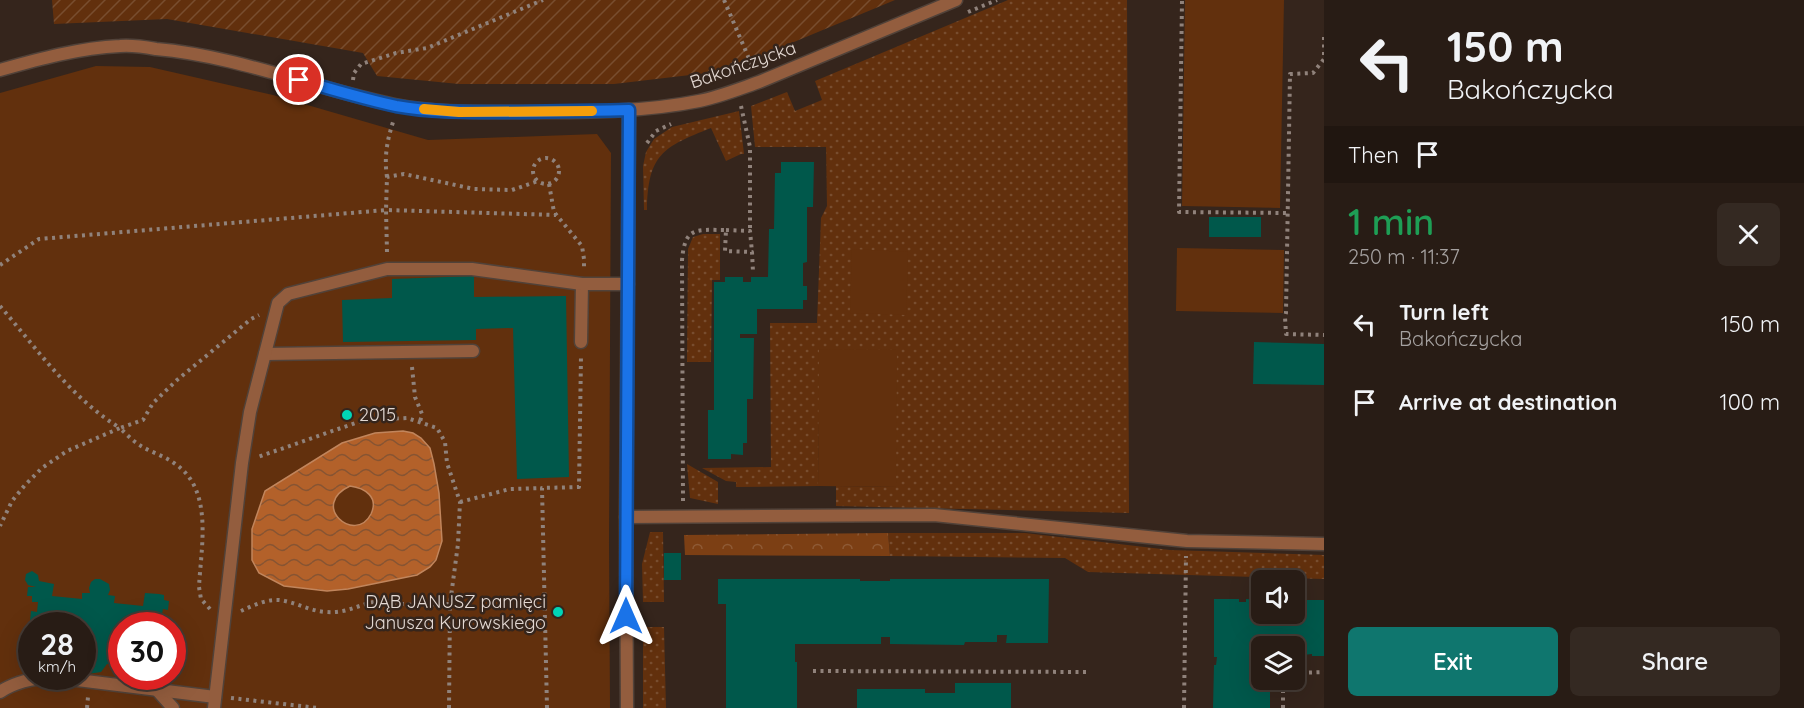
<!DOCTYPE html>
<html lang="en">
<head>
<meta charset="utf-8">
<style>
	body { margin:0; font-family:Quicksand,sans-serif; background:#342922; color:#f1f3f6; height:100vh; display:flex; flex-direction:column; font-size:22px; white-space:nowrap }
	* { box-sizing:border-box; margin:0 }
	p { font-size:20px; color:#a5a1a0 }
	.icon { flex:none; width:33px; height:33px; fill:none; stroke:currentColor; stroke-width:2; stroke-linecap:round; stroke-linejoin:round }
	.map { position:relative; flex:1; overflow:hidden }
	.panel { display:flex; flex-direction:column; background:#281c15; width:480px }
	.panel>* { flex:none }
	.top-card { background:#281c15; color:#f1f3f6; overflow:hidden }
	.fabs { position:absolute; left:1251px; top:570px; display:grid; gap:12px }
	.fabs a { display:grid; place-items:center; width:54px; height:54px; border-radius:9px; background:#281c15; box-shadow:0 6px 24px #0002,0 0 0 2px #443a34; font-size:30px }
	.speed { position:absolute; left:18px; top:612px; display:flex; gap:12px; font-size:30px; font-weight:700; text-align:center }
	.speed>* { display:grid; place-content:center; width:78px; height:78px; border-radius:50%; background:#281c15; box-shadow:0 6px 24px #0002,0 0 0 2px #443a34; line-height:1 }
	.speed small { font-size:15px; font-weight:400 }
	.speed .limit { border:9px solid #d22; background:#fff; color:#111 }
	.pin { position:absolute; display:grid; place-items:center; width:51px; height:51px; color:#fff; margin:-26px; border:3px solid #fff; border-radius:50%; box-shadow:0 2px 6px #0007 }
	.me { position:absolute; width:66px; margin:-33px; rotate:0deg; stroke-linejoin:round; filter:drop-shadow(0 0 4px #0008) }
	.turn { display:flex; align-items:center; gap:21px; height:126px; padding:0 24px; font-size:27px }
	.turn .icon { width:78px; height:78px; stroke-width:2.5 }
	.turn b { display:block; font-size:42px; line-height:51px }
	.then { display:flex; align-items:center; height:57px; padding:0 24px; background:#0003; gap:12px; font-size:22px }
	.round { display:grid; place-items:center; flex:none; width:63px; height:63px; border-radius:9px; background:#342922 }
	.overview { display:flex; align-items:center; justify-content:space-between; height:102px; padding:0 24px }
	h1 { font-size:36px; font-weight:600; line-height:45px; color:#1e9e55 }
	.action { display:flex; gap:12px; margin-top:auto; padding:12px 24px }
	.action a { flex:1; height:69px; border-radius:9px; background:#0f766e; color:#fff; font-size:24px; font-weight:600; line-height:69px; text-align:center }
	.action a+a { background:#342922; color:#f1f3f6 }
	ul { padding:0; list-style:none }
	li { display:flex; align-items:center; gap:18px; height:78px; padding:0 24px }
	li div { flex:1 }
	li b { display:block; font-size:22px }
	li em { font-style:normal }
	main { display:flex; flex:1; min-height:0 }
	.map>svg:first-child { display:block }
	.grass { fill:url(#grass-dots) }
	.forest { fill:url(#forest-crowns) }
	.park { fill:#62300d; fill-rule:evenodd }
	.garden { fill:url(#garden-furrows) }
	.water { fill:url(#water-waves); stroke:#c1855c; stroke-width:1.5; fill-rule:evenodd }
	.building { fill:#00584b }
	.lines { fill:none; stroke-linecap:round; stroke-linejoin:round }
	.pedestrian-casing { stroke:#514239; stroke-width:15 }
	.minor-casing { stroke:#514239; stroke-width:15 }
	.tertiary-casing { stroke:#514239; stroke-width:15 }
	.path { stroke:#90827b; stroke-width:4; stroke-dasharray:3 4.5; stroke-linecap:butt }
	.pedestrian { stroke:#935d3e; stroke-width:12 }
	.minor { stroke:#935d3e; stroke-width:12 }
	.tertiary { stroke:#935d3e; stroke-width:12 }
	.route-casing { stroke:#114b97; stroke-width:15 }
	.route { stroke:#1a73e8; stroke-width:10 }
	.slow { stroke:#f59e0b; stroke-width:10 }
	.poi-dot { fill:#00d5b7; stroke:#35251c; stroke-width:2 }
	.labels { text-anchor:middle; stroke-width:5; stroke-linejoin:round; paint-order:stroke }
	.street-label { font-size:18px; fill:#e3d8d2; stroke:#35251c }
	.poi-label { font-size:18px; fill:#e3d8d2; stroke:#35251c; text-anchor:start }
</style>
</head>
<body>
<main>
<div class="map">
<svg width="1324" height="708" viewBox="0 0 1324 708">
	<defs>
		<pattern id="grass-dots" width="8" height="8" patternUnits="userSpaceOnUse" patternTransform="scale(1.5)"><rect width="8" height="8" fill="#62300d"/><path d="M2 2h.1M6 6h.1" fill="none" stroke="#784d2f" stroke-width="1.8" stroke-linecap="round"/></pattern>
		<pattern id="forest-crowns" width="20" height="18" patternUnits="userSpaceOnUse" patternTransform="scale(1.5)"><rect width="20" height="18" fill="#7c3f14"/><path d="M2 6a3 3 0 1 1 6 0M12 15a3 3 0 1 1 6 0" fill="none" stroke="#8e5a35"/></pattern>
		<pattern id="garden-furrows" width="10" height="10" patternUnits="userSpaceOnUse" patternTransform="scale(1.5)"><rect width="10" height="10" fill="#62300d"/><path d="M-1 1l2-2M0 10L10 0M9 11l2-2" fill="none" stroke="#784d2f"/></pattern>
		<pattern id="water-waves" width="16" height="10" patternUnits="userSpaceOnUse" patternTransform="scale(1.5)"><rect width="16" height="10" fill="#b3612a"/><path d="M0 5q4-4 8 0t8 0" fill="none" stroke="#875432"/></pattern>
	</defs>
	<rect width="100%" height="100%" fill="#35251c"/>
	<g class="grass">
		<polygon points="1008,0 1127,0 1129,513 836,506 836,486 896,487 820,349 818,486 736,487 736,482 726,481 702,468 771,467 770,323 817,323 821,218 827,206 826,147 755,147 751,106 787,92 795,111 822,100 815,81"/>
		<path d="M 739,111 L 744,154 L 741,154 L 726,161 L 711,128 C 663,147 648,154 647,210 L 644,210 L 643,166 L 646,152 L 654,139 L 672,127 Z"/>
		<polygon points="703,234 720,234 720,280 712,280 711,362 687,362 688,249 693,237"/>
		<polygon points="687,464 718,482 718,504 690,498"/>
		<polygon points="650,532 663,532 664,602 643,602 642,564"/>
		<polygon points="888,533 1025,533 1170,550 1324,555 1324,579 1088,572 1065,558 890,556"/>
		<polygon points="643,627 664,627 666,708 643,708"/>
	</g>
	<polygon class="forest" points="888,533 890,556 685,555 684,535"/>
	<g class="park">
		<polygon points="1185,0 1284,0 1280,208 1182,206"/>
		<path d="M 96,66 L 150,67 L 273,95 L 428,140 L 597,134 L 611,153 L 609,543 L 610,708 L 0,708 L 0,93 ZM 32,626 L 82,626 L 82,676 L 32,676 ZM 122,626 L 172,626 L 172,676 L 122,676 Z"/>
		<polygon points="1177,248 1284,250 1283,313 1176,311"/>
		<polygon points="852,249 908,252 906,315 850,313"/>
		<polygon points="819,349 897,350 896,487 818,486"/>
	</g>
	<polygon class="garden" points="52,0 895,0 724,71 614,84 459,84 377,76 363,53 167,19 54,24"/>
	<path class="water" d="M 403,431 L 413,433 L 421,438 L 430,448 L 434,464 L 439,493 L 442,541 L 436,560 L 430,567 L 417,575 L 348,589 L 327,591 L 284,586 L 259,573 L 252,560 L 252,529 L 265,491 L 342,443 L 375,433 ZM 350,486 C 365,488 379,497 371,514 C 355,545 309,505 350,486 Z"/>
	<g class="building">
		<polygon points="781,162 814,162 813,207 807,207 807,262 803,263 803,286 807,286 807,300 803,300 803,309 757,309 757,334 740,334 740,338 754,338 753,399 747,399 747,443 743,443 743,455 731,454 731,459 708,459 708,410 714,410 714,282 725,282 725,277 743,277 743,282 751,282 751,277 768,277 769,229 774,229 775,173 781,173"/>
		<rect x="1209" y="217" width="52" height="20"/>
		<polygon points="474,276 474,297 566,296 569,477 517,479 513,328 476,329 476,340 343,342 342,300 392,298 392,279"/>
		<polygon points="1254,342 1324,344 1324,385 1253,384"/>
		<rect x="664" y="553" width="17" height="27"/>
		<polygon points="32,571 38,575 39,581 54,584 52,596 82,599 82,593 90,593 89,588 91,582 95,579 100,579 109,584 110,590 108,595 115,596 114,603 143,606 145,593 159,594 164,595 164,600 169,601 168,610 163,609 162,614 156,614 155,626 122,626 122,665 107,664 101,672 88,674 82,671 82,626 32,626 32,631 29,631 31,611 37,612 38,602 32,602 32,596 27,596 28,587 36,587 28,585 25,580 26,574"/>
		<polygon points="718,579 860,579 860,581 890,581 890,579 1049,579 1048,643 1006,643 1007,635 997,635 997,642 965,642 964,645 890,644 890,637 881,637 881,644 795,644 795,662 797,662 797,708 726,708 726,604 718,604"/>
		<polygon points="1214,599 1239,599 1239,602 1246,602 1246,599 1262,600 1262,614 1294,614 1294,600 1324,600 1324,656 1312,656 1312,654 1294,656 1294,646 1262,646 1262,680 1270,680 1270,708 1213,708 1214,665 1216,665 1217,657 1214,657"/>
		<polygon points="32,643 32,661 27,655 22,655 23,646 27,646"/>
		<polygon points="955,683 1011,683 1011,708 857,708 857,689 925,689 925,693 955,693"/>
	</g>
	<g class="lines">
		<g class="pedestrian-casing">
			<g id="pedestrian">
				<polyline points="581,342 582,284"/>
				<polyline points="265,354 473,351"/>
				<polyline points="157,690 173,708"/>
				<path d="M 0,692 C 16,681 34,678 53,677 L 215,697"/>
				<polyline points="214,708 242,463 250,412 278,303 288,294 387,269 472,269 582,284 628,284"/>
			</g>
		</g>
		<g class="minor-casing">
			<g id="minor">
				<polyline points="626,517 934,515 1187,541 1324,544"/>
				<polyline points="627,708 626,517 629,110"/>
			</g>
		</g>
		<g class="tertiary-casing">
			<path id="tertiary" d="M 0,70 C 39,59 79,48 120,46 C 132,45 145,47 156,49 C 238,56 315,89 395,105 C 435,113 476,112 517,112 C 577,112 639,113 699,101 C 719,97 739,89 759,82 L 956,0"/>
		</g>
		<g class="path">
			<polyline points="724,0 753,68"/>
			<polyline points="1182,1 1179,212 1288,213"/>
			<polyline points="968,12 997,0"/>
			<polyline points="1324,37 1324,59 1313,73 1290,74 1286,313 1285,317 1286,334 1324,335"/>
			<polyline points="353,80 354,73 361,64 396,53 427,48 543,0"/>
			<polyline points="741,106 750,147 750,231"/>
			<polyline points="647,143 656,131 671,124"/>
			<circle cx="546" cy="171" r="13"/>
			<path d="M 387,177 C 384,157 387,141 393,122"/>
			<polyline points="549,184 554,212 582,246 584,259 584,268"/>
			<polyline points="726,230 750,231 752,252"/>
			<polyline points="387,252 386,210 556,215"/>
			<polyline points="0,265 39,239 386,210 387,177 404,174 474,189 512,190 538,181"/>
			<path d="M 0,306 C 37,349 71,398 120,428 L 67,451 L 42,468 L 25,485 L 12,501 L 0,526"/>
			<polyline points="412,367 415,397 422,414 420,422"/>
			<path d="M 683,501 L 682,260 C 685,226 696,230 726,230 L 725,251 L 752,252 L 753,272"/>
			<polyline points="460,502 510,489 541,488"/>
			<path d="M 210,609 L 201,599 L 199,587 C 201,546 214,489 174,463 C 164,456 151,452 141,446 C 133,441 126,434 120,428 L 143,420 L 153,403 L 177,380 L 251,319 L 259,315"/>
			<path d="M 241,611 C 254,605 270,597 285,601 C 299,604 311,611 326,612 C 348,614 360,603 380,601 C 388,600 396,603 403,604 C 418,606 435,604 450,604 L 458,544 L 460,502 L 447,463 L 445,442 L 437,428 L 407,418 L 364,420 L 258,457"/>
			<polyline points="813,671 1088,672"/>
			<polyline points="1294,673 1324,672"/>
			<polyline points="231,698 318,708"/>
			<polyline points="87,708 88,697"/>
			<polyline points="449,708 450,604"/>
			<polyline points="547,708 542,488 579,487 581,356"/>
			<polyline points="1184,708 1186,556"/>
			<polyline points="1283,708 1283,680"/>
		</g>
		<use href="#pedestrian" class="pedestrian"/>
		<use href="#minor" class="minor"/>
		<use href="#tertiary" class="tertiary"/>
	</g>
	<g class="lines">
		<g class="route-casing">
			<path id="route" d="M 299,80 C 331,89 363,99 396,106 C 429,112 463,112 496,112 C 541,112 585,111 629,110 L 626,616"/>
		</g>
		<use href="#route" class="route"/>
		<polyline class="slow" points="424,109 459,112 592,111"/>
	</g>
	<g class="poi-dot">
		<circle cx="347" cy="415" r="6"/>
		<circle cx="558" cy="612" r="6"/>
	</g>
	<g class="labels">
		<g class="street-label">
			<text transform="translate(743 65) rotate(-19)" y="6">Bakończycka</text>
		</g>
		<g class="poi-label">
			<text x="359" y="421">2015</text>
			<text x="546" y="608" text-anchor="end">DĄB JANUSZ pamięci<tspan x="546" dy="21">Janusza Kurowskiego</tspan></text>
		</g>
	</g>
</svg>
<div class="fabs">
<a><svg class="icon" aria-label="sound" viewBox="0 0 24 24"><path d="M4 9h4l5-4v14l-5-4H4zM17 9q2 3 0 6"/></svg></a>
<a><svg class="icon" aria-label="layers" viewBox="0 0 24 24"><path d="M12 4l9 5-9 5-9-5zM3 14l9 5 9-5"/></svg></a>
</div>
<div class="speed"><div>28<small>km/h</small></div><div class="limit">30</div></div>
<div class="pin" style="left:299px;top:80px;background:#d93025"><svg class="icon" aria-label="arrive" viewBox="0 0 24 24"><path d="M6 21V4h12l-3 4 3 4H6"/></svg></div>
<svg class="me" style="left:626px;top:616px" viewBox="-20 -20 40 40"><path d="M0-17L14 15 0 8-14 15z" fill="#1a73e8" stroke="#fff" stroke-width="4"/></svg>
</div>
<section class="panel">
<div class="top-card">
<div class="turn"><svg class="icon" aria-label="left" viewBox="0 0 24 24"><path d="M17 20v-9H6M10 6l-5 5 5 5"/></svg><div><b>150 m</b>Bakończycka</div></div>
<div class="then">Then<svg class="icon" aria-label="arrive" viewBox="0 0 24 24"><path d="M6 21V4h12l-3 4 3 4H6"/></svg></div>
</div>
<div class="overview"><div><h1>1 min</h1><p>250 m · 11:37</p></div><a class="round"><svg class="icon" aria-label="close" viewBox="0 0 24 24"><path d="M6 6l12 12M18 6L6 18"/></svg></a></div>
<ul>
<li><svg class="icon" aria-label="left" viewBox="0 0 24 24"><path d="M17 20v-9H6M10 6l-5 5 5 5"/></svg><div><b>Turn left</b><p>Bakończycka</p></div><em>150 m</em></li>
<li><svg class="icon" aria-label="arrive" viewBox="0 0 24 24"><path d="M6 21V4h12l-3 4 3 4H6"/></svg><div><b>Arrive at destination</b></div><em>100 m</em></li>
</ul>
<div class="action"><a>Exit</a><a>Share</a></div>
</section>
</main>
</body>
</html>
